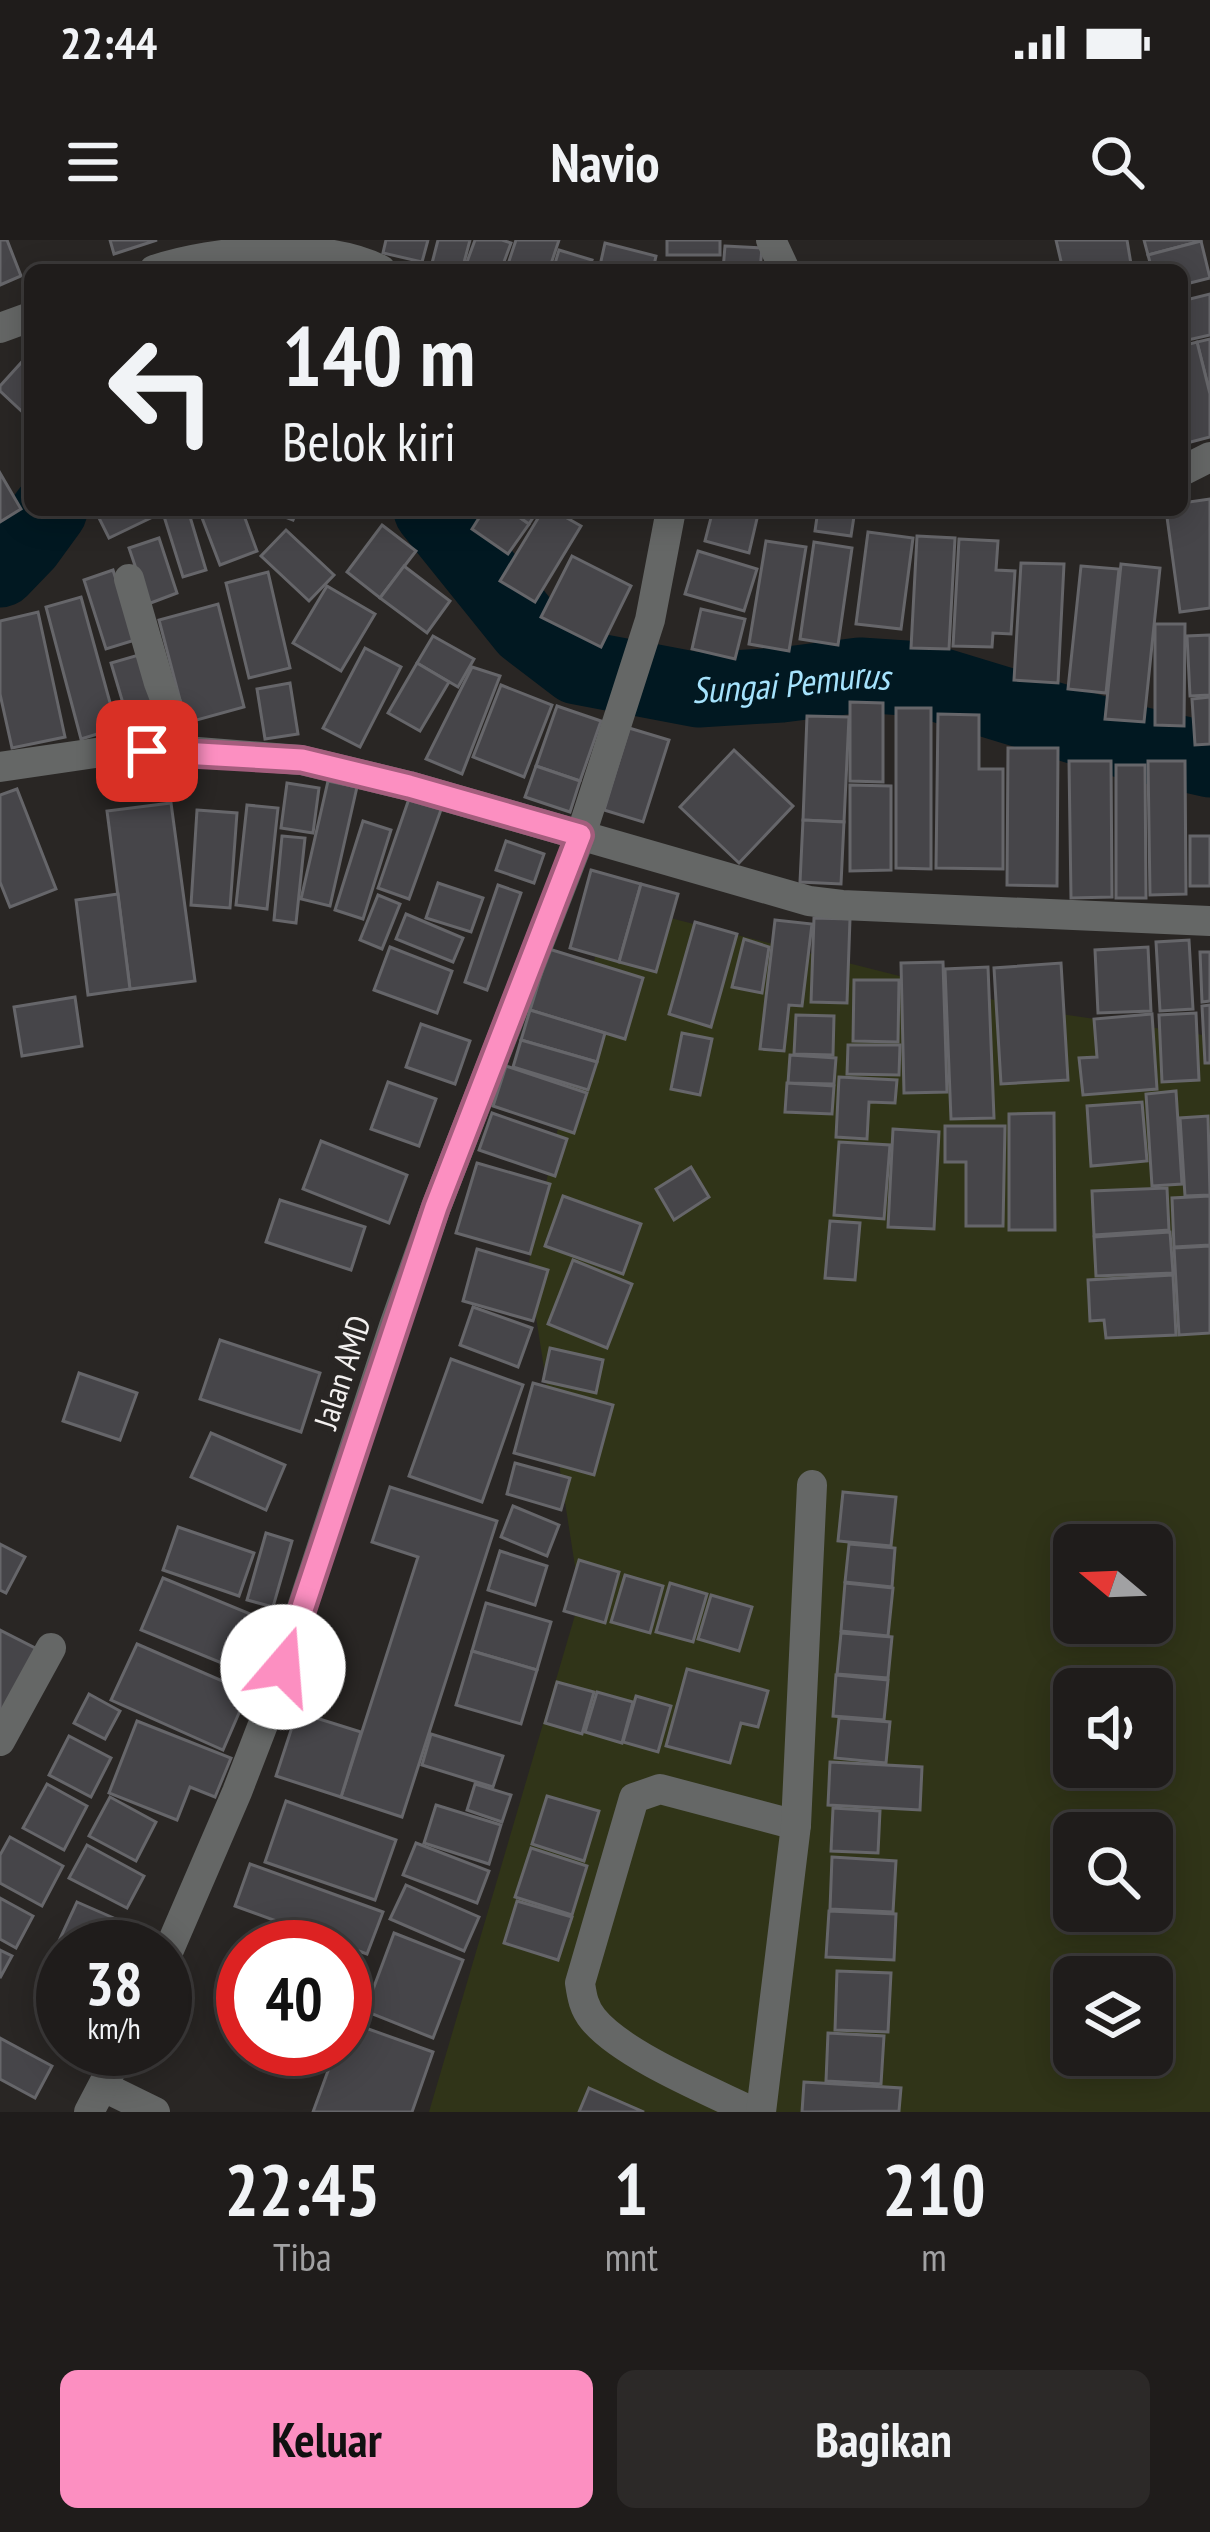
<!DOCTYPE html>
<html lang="id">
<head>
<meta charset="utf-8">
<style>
	body { margin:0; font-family:"PT Sans Narrow",sans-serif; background:#2c2928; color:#f1f3f6; height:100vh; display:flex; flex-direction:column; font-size:45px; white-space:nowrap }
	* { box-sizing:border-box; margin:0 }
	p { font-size:39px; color:#a1a1a3 }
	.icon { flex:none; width:66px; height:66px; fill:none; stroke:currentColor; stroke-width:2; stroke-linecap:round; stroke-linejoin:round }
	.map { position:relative; height:1872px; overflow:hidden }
	.panel { display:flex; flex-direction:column; background:#1f1c1b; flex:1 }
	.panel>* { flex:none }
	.banner { position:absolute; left:24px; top:24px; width:1164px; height:252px; border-radius:18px; box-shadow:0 6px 30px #0003,0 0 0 3px #3c3a3a; background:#1f1c1b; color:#f1f3f6; overflow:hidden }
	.needle { width:78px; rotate:289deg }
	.controls { position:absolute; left:1053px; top:1284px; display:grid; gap:24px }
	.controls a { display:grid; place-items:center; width:120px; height:120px; border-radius:18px; background:#1f1c1b; box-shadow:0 6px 30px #0003,0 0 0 3px #3c3a3a; font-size:60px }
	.speed { position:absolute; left:36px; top:1680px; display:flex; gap:24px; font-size:60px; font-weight:700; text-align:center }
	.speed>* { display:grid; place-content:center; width:156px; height:156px; border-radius:50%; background:#1f1c1b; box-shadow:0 6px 30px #0003,0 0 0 3px #3c3a3a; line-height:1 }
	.speed small { font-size:30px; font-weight:400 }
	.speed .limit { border:18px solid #d22; background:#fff; color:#111 }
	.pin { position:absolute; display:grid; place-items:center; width:102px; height:102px; color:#fff; margin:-51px; border-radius:24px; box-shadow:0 6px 18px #0006 }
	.me { position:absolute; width:132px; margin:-66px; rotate:18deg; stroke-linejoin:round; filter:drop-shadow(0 0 9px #0008) }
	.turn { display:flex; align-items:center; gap:42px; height:252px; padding:0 60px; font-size:54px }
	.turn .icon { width:156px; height:156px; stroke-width:2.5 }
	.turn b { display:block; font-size:84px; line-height:102px }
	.eta { display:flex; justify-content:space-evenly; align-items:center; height:204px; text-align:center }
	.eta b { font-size:72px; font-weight:700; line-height:84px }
	.button { display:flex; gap:24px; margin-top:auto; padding:24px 60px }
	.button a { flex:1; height:138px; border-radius:18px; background:#fc8fc1; color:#111; font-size:48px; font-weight:700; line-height:138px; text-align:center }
	.button a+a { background:#2c2928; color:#f1f3f6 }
	.status { display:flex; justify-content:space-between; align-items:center; height:84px; padding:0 60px; background:#1f1c1b; direction:ltr }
	.status svg { height:33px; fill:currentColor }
	header { display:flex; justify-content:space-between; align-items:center; height:156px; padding:0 60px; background:#1f1c1b; font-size:54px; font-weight:700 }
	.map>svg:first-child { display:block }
	.green { fill:#303418; fill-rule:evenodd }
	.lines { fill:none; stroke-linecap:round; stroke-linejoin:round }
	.river { stroke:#011821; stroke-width:75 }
	.building { fill:#464549; stroke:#66666a; stroke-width:3 }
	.minor { stroke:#656766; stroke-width:30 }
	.tertiary { stroke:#656766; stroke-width:30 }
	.route-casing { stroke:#a45d7d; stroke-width:30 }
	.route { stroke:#fc8fc1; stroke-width:21 }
	.labels { text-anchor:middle; stroke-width:12; stroke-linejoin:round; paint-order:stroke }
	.street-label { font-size:33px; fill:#f3f0ef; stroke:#292624 }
	.water-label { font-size:36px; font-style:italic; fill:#a6e3fd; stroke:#292624 }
</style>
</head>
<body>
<div class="status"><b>22:44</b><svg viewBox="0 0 49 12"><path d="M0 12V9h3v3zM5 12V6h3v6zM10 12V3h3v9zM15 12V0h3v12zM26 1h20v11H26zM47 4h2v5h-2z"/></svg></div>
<header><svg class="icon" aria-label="menu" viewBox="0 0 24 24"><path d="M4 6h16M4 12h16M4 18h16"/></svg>Navio<svg class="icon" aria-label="search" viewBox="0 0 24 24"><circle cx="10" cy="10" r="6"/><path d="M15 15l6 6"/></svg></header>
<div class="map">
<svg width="1210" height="1872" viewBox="0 0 1210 1872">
	<rect width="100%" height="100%" fill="#292624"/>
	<path class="green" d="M 607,662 L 1034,770 L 1210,796 L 1210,1872 L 429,1872 L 580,1358 L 528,1026 ZM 1074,1305 L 1152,1305 L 1152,1383 L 1074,1383 ZM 1074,1449 L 1152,1449 L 1152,1527 L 1074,1527 ZM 1074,1593 L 1152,1593 L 1152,1671 L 1074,1671 ZM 1074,1737 L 1152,1737 L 1152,1815 L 1074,1815 Z"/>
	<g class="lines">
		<g class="river">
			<path id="s1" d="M 431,270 L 526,388 L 577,427 L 698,450 L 781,445 L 860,435 L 920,439 L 1117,499 L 1210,520"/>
			<polyline points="0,330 26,303 50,270"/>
		</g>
	</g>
	<g class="building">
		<polygon points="0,0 7,0 21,36 0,45"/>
		<polygon points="110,0 157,0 114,14"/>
		<polygon points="386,0 428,0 422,22 383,13"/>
		<polygon points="438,0 470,0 462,30 431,27"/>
		<polygon points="475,0 502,0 511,3 501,30 464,30"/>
		<polygon points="516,0 559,0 549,30 506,30"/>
		<rect x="667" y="0" width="53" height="15"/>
		<polygon points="1056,0 1127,0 1132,30 1063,30"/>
		<polygon points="1144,0 1201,0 1201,1 1148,15"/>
		<polygon points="1201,1 1210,38 1182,45 1182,30 1152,30 1148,15"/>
		<polygon points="605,3 656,16 653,30 599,30"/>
		<polygon points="725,6 762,8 760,30 723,30"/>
		<polygon points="559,10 592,20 588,30 553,30"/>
		<polygon points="324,18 325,30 273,30 272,23"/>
		<polygon points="1210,54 1210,95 1188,100 1182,75 1182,61"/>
		<polygon points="1210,99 1210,154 1197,102"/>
		<polygon points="1197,102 1210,154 1210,197 1183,204 1182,106"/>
		<polygon points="30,113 30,179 0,151 0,146"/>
		<polygon points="0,233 21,269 0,282"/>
		<polygon points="1210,259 1210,368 1180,372 1166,270 1182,270 1182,263"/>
		<polygon points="95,270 156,270 159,274 109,298"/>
		<polygon points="162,270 188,270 206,330 183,337"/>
		<polygon points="199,270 242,270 257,311 220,325"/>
		<polygon points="267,270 297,270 293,280"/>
		<polygon points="484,270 509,270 529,284 508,314 472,289"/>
		<polygon points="509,270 538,270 529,284"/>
		<polygon points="543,270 553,270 581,286 535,362 500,341"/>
		<polygon points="713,270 759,270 749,313 705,301"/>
		<polygon points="818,270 855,270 851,296 815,291"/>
		<polygon points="382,285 416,311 380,358 347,332"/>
		<polygon points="286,290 334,335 309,361 261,316"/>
		<polygon points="868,292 913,298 901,389 856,384"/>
		<polygon points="917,296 955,298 949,409 911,408"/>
		<polygon points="159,298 177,353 148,364 129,308"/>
		<polygon points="959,299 998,301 996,330 1015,331 1011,394 993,393 992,407 953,406"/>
		<polygon points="766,301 806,307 789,411 749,404"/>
		<polygon points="814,302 852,308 838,405 800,399"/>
		<polygon points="698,311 757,329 744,371 685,354"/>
		<polygon points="572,316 631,346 601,407 541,377"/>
		<polygon points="1021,323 1064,324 1058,443 1014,440"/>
		<polygon points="1121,324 1160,328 1144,482 1105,479"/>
		<polygon points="404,326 450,361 427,393 380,358"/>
		<polygon points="1081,326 1119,329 1106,453 1068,449"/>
		<polygon points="113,330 135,400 106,409 84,340"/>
		<polygon points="268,332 290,428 249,438 226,343"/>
		<polygon points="327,346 375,374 341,431 293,403"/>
		<polygon points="81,357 117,488 81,499 46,367"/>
		<polygon points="218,364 244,467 186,483 159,380"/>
		<polygon points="701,369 745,379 735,419 692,409"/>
		<polygon points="38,372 65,497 12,508 0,454 0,381"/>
		<polygon points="1155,384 1185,384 1184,486 1155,485"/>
		<polygon points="1210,395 1210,455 1190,456 1187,396"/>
		<polygon points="433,396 474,419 458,447 417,423"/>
		<polygon points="365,408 401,427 360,507 323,488"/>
		<polygon points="142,414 158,470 128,480 111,423"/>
		<polygon points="417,423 449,442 420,491 388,473"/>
		<polygon points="472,427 500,436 462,534 426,519"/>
		<polygon points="290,443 298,494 265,499 257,449"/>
		<polygon points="501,445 552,465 524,537 473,517"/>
		<polygon points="1210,457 1210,504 1195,505 1192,459"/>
		<polygon points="850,462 883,463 883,542 850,541"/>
		<polygon points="557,466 601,481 580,541 536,526"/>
		<polygon points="896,468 931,468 931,629 896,628"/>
		<polygon points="938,474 979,475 979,529 1003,529 1003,629 936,628"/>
		<polygon points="807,476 849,477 844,582 803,580"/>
		<polygon points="629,488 669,500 643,582 604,570"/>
		<polygon points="1008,508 1058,508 1057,646 1007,645"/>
		<polygon points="734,510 793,566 739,623 680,567"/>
		<polygon points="1069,521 1111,521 1112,657 1071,658"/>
		<polygon points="1148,521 1185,521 1186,654 1150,655"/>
		<polygon points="1116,525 1145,525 1146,658 1116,658"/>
		<polygon points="536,526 580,541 570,572 525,557"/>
		<polygon points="328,541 357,547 330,666 301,659"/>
		<polygon points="287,543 319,548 313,593 281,588"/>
		<polygon points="850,545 891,546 891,630 850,631"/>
		<polygon points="17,549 56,649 10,667 0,642 0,555"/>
		<polygon points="410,556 442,567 409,659 378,648"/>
		<polygon points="171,563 195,741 130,749 107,571"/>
		<polygon points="247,565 278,568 267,669 236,665"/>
		<polygon points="197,570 237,573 230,668 191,665"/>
		<polygon points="803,580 844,582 841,644 800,642"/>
		<polygon points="363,581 391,590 363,679 335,670"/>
		<polygon points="282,596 305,598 296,683 274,680"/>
		<rect x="1190" y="596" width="20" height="50"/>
		<polygon points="506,601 544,614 534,643 496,630"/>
		<polygon points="591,630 641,644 619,722 570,708"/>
		<polygon points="438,643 483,658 471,692 426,678"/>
		<polygon points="641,644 678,654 656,732 619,722"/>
		<polygon points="498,645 521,653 487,750 465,742"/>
		<polygon points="118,654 130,749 88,755 76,660"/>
		<polygon points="378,655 400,664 382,709 360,700"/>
		<polygon points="406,674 463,698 453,722 396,699"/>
		<polygon points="814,678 850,679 847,763 811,762"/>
		<polygon points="775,680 812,684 802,766 789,765 784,811 760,809"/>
		<polygon points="695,682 737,694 711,787 669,774"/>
		<polygon points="744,699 769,707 762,753 732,747"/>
		<polygon points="1189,700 1193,769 1160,771 1156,702"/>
		<polygon points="390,707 452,731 437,773 374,750"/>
		<polygon points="1148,707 1151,771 1098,773 1095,710"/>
		<polygon points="549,709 643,738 625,799 530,770"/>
		<polygon points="1200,712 1210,712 1210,761 1202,762"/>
		<polygon points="943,722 947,852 904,853 901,723"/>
		<polygon points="1061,723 1068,840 1001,844 994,728"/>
		<polygon points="988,727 994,878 951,879 945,729"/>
		<polygon points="854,740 899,740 898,802 853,801"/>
		<polygon points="75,757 82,806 22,816 14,767"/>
		<polygon points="1210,765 1210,823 1205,823 1202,766"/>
		<polygon points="530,770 605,793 597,822 521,800"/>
		<polygon points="1196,773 1199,840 1162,842 1159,775"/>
		<polygon points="1152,774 1157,849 1083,855 1079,818 1097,817 1094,779"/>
		<polygon points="796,775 834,776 833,815 794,814"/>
		<polygon points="421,784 470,801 455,844 406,827"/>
		<polygon points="682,793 712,799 700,855 671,849"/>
		<polygon points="521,800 597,822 588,850 513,827"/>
		<polygon points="848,805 900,805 899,835 847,834"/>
		<polygon points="790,815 836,818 834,844 788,843"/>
		<polygon points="506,826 587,853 574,893 493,866"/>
		<polygon points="839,837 897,840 895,863 869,862 867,899 836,897"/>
		<polygon points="388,842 436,859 419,906 371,889"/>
		<polygon points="787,843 834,846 832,874 785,872"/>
		<polygon points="1176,851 1182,944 1152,946 1146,854"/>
		<polygon points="1142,862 1147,921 1091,926 1087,866"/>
		<polygon points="492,873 567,899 555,936 479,910"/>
		<polygon points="1054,873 1055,990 1009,990 1009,874"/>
		<polygon points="1208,876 1210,955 1185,956 1180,878"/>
		<polygon points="945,886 1005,886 1003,986 966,986 966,922 945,922"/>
		<polygon points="893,889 939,892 934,989 888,987"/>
		<polygon points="321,901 407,935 389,983 303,949"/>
		<polygon points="839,902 890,905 884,979 834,975"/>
		<polygon points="477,923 550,944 530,1014 456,993"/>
		<polygon points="691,927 709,957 674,980 656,949"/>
		<polygon points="1167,948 1169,990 1094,995 1092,951"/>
		<polygon points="563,956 641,984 623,1034 545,1006"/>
		<polygon points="1210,956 1210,1005 1174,1007 1172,958"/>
		<polygon points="280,960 365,987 351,1030 266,1002"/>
		<polygon points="830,981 860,983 855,1040 825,1038"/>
		<polygon points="1170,992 1173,1033 1096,1036 1094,997"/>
		<polygon points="1210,1006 1210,1093 1179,1095 1174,1008"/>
		<polygon points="477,1009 548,1030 533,1081 463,1061"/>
		<polygon points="573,1020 632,1044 607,1108 548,1084"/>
		<polygon points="1173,1035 1176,1095 1106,1098 1104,1080 1090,1081 1088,1040"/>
		<polygon points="473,1067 532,1088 518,1127 460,1105"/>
		<polygon points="220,1100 320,1133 301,1192 200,1159"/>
		<polygon points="550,1108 603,1120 596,1153 543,1141"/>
		<polygon points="451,1119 523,1145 482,1262 409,1236"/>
		<polygon points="79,1133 137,1153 120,1200 63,1181"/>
		<polygon points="533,1143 613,1165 594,1235 514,1213"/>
		<polygon points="211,1193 285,1225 266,1270 191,1237"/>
		<polygon points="515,1223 570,1238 561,1270 507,1254"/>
		<polygon points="390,1247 497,1281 402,1577 341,1557 418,1317 372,1302"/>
		<polygon points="843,1252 896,1257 891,1306 838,1301"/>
		<polygon points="513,1266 559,1285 547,1316 501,1297"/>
		<polygon points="178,1287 254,1313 239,1356 163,1330"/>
		<polygon points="266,1293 292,1301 273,1367 247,1360"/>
		<polygon points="0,1304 25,1317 6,1353 0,1350"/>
		<polygon points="849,1304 895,1308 892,1347 845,1342"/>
		<polygon points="500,1311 547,1326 535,1365 488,1350"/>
		<polygon points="579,1320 619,1332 605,1383 564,1371"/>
		<polygon points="625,1335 663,1346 650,1393 611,1382"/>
		<polygon points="163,1338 272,1383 251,1435 141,1390"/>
		<polygon points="670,1343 707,1354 693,1402 656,1392"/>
		<polygon points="845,1343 893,1348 888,1396 841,1391"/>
		<polygon points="711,1355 752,1367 739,1411 698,1399"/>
		<polygon points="486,1363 551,1382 537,1430 472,1411"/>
		<polygon points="0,1390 39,1410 0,1487"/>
		<polygon points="841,1393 892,1397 888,1438 837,1434"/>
		<polygon points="137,1404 248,1452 223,1510 111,1460"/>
		<polygon points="472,1411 537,1430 521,1484 456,1465"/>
		<polygon points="687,1429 768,1451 758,1487 741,1483 730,1523 666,1506"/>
		<polygon points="836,1435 888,1440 884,1480 833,1476"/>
		<polygon points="557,1442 594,1452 582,1494 545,1483"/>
		<polygon points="597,1452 633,1462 622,1503 585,1492"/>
		<polygon points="89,1454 120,1471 105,1499 74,1483"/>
		<polygon points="636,1456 671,1466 658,1512 623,1502"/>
		<polygon points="297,1472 361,1492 341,1557 276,1536"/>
		<polygon points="839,1478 890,1482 886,1523 835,1518"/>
		<polygon points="137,1481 231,1518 215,1557 190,1547 177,1580 109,1553"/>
		<polygon points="431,1494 503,1516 493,1547 422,1525"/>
		<polygon points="69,1496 111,1518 91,1557 49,1535"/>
		<polygon points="830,1522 922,1527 920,1570 828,1565"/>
		<polygon points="47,1544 87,1566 64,1610 23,1588"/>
		<polygon points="475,1544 511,1555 502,1582 467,1570"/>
		<polygon points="547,1556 599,1571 584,1621 532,1604"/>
		<polygon points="110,1557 156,1582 136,1621 89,1596"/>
		<polygon points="286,1561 396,1600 375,1660 265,1622"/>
		<polygon points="436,1565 501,1585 489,1624 424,1603"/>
		<polygon points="833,1568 880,1571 878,1613 831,1611"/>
		<polygon points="10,1597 63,1626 42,1666 0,1643 0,1615"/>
		<polygon points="416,1603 489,1631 477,1663 403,1635"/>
		<polygon points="87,1605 144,1636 127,1668 69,1638"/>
		<polygon points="531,1608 587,1626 572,1675 515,1657"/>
		<polygon points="832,1617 896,1621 893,1672 830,1669"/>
		<polygon points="250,1624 383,1672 367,1714 235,1666"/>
		<polygon points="406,1645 479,1677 464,1711 390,1679"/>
		<polygon points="0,1658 33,1676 16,1708 0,1699"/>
		<polygon points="517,1661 572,1677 558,1720 504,1703"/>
		<polygon points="77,1662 148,1693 142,1707 63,1707 63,1738 45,1731"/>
		<polygon points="829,1671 896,1674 894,1720 826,1717"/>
		<polygon points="275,1687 327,1707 268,1707"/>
		<polygon points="394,1693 463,1720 433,1798 365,1771"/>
		<polygon points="0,1710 12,1716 0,1738"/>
		<polygon points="837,1731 891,1733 888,1792 835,1790"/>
		<polygon points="346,1781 433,1812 412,1872 313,1872 336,1809 345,1809"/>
		<polygon points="828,1793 884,1796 881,1844 826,1841"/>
		<polygon points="0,1798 52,1826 35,1858 0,1839"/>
		<polygon points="804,1842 901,1848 899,1871 802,1872"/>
		<polygon points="589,1848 644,1872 579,1872"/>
	</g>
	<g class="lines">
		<g class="minor">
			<polyline points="771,0 785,30"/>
			<path d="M 154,30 C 214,10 323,0 381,30"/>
			<polyline points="0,88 30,77"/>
			<polyline points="129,339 159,443 185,511"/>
			<polyline points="0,527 109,511 185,511 301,520 409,546 809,661 842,665 1210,681"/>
			<polyline points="0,1501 51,1408"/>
			<polyline points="104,1847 155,1872"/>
			<path d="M 753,1872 C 710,1851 622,1815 593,1779 C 584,1768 582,1757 580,1743 L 634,1558 L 660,1549 L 796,1585"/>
			<polyline points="761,1872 796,1585 812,1245"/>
		</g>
		<g class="tertiary">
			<polyline points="1182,231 1210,217"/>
			<polyline points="165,1719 237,1552 269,1469 394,1086 436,967 581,595 650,380 671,270"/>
			<polyline points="89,1872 122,1809"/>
		</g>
	</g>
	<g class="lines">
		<g class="route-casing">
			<polyline id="route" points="147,511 302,520 409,546 580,595 436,967 283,1427"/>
		</g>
		<use href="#route" class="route"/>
	</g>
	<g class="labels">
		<g class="street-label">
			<text transform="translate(342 1132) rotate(-72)" y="12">Jalan AMD</text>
		</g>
		<g class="water-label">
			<text dy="13" stroke="none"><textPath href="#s1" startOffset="432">Sungai Pemurus</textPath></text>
		</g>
	</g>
</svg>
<div class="controls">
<a><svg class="needle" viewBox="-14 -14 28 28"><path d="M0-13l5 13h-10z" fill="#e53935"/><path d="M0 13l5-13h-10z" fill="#a1a1a3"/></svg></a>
<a><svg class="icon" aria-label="sound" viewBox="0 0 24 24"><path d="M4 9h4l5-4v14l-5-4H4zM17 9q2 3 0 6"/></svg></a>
<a><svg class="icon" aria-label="search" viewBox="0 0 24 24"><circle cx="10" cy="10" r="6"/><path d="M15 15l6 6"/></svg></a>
<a><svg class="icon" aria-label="layers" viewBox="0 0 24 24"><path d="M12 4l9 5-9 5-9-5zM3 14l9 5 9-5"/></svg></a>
</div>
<div class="speed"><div>38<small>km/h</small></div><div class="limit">40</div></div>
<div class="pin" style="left:147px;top:511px;background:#d93025"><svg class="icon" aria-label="arrive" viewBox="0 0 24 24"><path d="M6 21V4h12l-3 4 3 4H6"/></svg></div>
<svg class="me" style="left:283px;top:1427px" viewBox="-20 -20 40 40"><circle r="19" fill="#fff"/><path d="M0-13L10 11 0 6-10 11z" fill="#fc8fc1"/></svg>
<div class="banner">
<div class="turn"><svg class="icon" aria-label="left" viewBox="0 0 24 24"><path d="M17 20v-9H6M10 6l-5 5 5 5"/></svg><div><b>140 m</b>Belok kiri</div></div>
</div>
</div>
<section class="panel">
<div class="eta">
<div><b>22:45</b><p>Tiba</p></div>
<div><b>1</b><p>mnt</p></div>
<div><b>210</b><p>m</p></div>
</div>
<div class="button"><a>Keluar</a><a>Bagikan</a></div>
</section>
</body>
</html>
